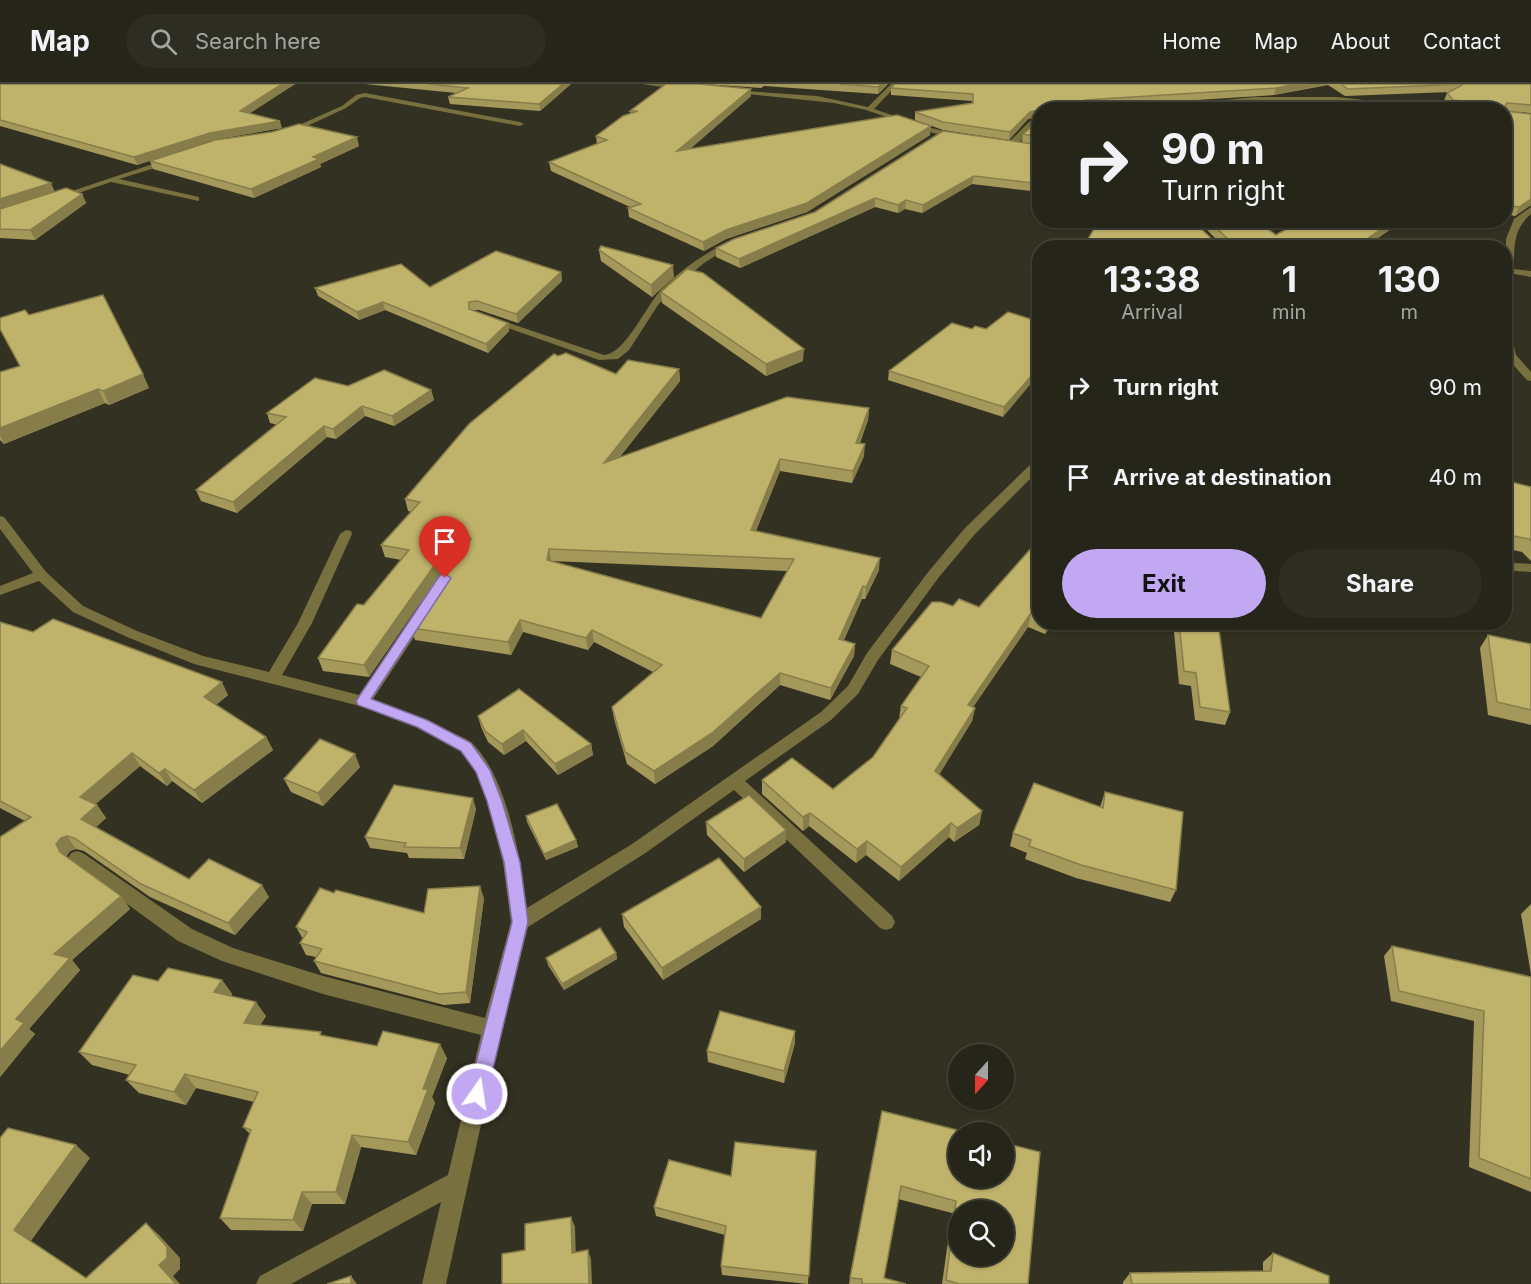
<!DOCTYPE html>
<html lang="en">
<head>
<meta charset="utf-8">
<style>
	body { margin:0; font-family:Inter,sans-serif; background:#2e2d22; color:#f1f3f6; height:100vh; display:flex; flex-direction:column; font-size:22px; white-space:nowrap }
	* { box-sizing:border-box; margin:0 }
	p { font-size:20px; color:#a4a5a2 }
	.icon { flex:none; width:33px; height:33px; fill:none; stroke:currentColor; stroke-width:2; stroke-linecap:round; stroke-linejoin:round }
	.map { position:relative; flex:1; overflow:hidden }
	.side { position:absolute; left:1032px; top:156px; width:480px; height:390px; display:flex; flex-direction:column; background:#262519; border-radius:24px; box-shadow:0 2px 4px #0004,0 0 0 2px #424238 }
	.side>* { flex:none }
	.hud { position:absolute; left:1032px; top:18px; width:480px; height:126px; border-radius:24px; box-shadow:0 2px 4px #0004,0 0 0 2px #424238; background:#262519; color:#f1f3f6; overflow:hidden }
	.needle { width:39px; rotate:201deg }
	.buttons { position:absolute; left:948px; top:960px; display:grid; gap:12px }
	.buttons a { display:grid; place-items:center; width:66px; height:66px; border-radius:50%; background:#262519; box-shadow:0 2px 4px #0004,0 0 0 2px #424238; font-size:30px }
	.pin { position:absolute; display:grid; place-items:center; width:51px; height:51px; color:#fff; margin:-62px -26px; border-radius:50% 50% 50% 0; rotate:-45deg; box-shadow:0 0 6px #0007 }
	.pin .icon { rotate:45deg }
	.me { position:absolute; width:66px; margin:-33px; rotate:13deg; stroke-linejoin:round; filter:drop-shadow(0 0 4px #0008) }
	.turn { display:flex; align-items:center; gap:21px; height:126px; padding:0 30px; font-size:27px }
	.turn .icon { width:78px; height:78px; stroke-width:2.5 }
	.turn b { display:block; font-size:42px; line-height:51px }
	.eta { display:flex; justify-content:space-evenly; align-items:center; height:102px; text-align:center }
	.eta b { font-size:36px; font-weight:700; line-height:42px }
	.cta { display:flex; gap:12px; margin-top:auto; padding:12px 30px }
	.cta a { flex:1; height:69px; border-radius:36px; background:#c2a7f2; color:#111; font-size:24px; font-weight:700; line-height:69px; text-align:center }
	.cta a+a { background:#2e2d22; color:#f1f3f6 }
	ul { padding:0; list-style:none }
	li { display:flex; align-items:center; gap:18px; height:90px; padding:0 30px }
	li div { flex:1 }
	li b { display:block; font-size:22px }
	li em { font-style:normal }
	header { display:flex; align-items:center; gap:36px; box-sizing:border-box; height:84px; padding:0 30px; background:#262519; border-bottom:2px solid #424238 }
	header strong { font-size:28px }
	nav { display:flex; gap:33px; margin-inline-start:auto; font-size:21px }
	.search { width:420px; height:54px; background:#2e2d22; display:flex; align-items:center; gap:15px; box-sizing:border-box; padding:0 21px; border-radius:33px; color:#a4a5a2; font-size:22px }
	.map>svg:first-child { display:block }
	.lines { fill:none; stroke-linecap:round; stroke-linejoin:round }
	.minor { fill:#79703f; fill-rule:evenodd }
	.wall { fill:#a4995b; fill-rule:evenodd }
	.shaded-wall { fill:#867d4a }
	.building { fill:#bfb26a; stroke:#867d4a; stroke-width:1.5; fill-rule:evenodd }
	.route { fill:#c2a7f2; stroke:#7e6d9d; stroke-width:1.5 }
</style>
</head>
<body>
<header>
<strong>Map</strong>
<div class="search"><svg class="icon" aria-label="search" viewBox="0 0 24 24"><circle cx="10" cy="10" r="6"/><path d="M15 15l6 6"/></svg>Search here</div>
<nav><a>Home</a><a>Map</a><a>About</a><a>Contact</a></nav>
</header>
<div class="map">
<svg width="1531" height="1200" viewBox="0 0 1531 1200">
	<rect width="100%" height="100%" fill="#333121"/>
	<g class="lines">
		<g class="minor">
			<polygon points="642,0 664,0 686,4 683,6"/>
			<polygon points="891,0 898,0 874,25 927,43 962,51 962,55 933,49 866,26 834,19 728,8 731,6 817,12 868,23"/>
			<polygon points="365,9 520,38 524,40 520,42 365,13 360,14 346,24 288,51 281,49 342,22 356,11"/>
			<path d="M 1254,13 L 1336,13 L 1458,26 L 1392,26 L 1395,23 C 1316,15 1249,17 1171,24 L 1168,22 Z"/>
			<polygon points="1040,34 1040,39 1014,63 1008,63 1008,59 1030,37"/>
			<polygon points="171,74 175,76 174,78 119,95 199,113 199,117 111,98 58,116 51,114"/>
			<path d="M 1531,123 L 1531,130 C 1513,145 1514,163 1514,185 L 1531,187 L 1531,193 L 1514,190 L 1512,253 L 1516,271 L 1531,288 L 1531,297 L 1527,296 L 1507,274 L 1504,266 L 1506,155 L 1514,135 Z"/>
			<path d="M 729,157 L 736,159 L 704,179 L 674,204 L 658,221 L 629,266 L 618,275 L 599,276 L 485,236 L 494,234 L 604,271 C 625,270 646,222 661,206 C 680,186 704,170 729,157 Z"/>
			<path d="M 1036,375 L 1040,375 L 1040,385 L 975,450 L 939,493 L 878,576 L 858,610 L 831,636 L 745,697 L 892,832 L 895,838 L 892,844 L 886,846 L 880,844 L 734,706 L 644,770 L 528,843 L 502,945 L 446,1200 L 422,1200 L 441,1118 L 291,1200 L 256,1200 L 260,1192 L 448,1091 L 481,951 L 323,910 L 222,877 L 178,857 L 71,779 L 68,774 L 71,769 L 77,767 L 83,769 L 192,845 L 233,864 L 323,892 L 485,934 L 511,838 L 503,778 L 487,717 L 476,688 L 460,667 L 417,643 L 360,622 L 194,580 L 127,553 L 73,528 L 39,497 L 0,511 L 0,502 L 33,489 L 0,445 L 0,432 L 4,433 L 46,488 L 83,522 L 137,547 L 203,572 L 269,588 L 298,539 L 340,450 L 346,446 L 351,447 L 352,450 L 312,539 L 282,591 L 359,611 L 414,531 L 424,511 L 451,475 L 461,475 L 463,478 L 435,515 L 426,535 L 373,615 C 400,625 427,635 453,649 C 459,652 468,655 473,660 C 509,697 520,775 527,824 L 632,760 L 821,628 L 848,602 L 867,569 L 929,487 L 965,444 Z"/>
			<polygon points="1504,478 1531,480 1531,488 1504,486"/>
		</g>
	</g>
	<g class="wall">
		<polygon points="0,0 295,0 250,29 282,44 212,56 137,81 0,42"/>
		<polygon points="365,0 571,0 540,27 450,20 448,13 456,9"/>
		<polygon points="703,0 888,0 878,10 764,2 761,4"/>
		<polygon points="895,0 1531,0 1531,29 1506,27 1531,121 1515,132 1504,130 1504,26 1457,26 1457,24 1450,23 1444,17 1447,9 1450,8 1345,12 1328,1 1274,11 1040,26 1040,33 1028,35 1009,56 943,46 915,36 915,28 972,19 972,17 891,11 891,4"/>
		<polygon points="751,5 751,12 690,65 930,51 807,128 726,155 704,167 629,133 628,124 630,123 551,87 549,78 597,60 596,52 631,30 630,27"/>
		<polygon points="1040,36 1040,108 972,100 922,129 905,125 898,129 875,123 740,184 716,173 716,164 815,128 1022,58 1023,50"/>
		<polygon points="359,62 320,80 321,83 254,114 153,85 150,77"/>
		<polygon points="0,80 55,108 82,110 86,119 35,156 0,154"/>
		<polygon points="1197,136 1256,136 1276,151 1302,136 1404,136 1371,158 1083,164 1218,157"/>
		<polygon points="599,166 674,193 652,213 601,177"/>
		<polygon points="561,188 562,197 518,239 479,226 472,226 508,239 509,247 488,269 385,226 359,236 318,212 315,204 430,203"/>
		<polygon points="661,208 803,277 766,292 662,219"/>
		<polygon points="29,231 149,304 109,321 105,319 4,360 0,356 0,288 20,282"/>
		<polygon points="1034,236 1003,333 888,296 889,287 972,245 986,245"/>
		<path d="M 558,272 L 616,290 L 679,285 L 680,297 L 619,374 L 869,324 L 868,336 L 860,359 L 864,372 L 852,399 L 780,387 L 756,447 L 879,486 L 865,515 L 862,515 L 844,556 L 855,560 L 854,572 L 830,616 L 780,601 L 713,662 L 655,700 L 627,680 L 614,635 L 612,623 L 653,588 L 594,558 L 588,566 L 523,548 L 511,571 L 415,556 L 411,544 L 467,461 L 460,461 L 369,593 L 323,587 L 318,574 L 401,476 L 385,473 L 381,461 L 411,428 L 408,427 L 405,415 ZM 551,477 L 787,487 L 761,534 Z"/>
		<polygon points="348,302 431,306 434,316 394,342 365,332 336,355 327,353 237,429 201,417 196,406 278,341 270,339 267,329"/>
		<polygon points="1504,396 1531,403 1531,477 1522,468 1504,464"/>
		<polygon points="1040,464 1040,538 1054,538 1045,550 1028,543 973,623 975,624 972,637 939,690 982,727 979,741 954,758 949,753 899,797 866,771 856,779 809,742 803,747 762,710 762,696 833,705 873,673 899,635 901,622 921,593 890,580 892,566 953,522 979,523"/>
		<polygon points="0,538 228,611 216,621 266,653 273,666 202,719 172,697 167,702 140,682 95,720 97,721 106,734 96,743 189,795 269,813 235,851 150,813 84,767 76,765 70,767 66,773 121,812 130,825 72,876 80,886 29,945 35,950 0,993 0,753 25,737 0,724"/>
		<polygon points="1056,538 1066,538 1064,542"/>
		<polygon points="1173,538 1218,538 1230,628 1225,641 1195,636 1191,602 1179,600"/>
		<polygon points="1488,551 1531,560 1531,641 1488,631 1480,564"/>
		<polygon points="478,632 591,660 593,671 558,691 526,657 504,671 488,658 481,643"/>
		<polygon points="360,683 323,722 291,708 284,695"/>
		<polygon points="1105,708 1176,806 1170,818 1076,794 1025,775 1027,769 1010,762 1013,749 1100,723"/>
		<polygon points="476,725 464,775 409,774 407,769 370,764 365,753"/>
		<polygon points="526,732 576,756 578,763 546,776 527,738"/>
		<polygon points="706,738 786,746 786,758 744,788 707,751"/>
		<polygon points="334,809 424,829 484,814 470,919 444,921 321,889 314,877 316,873 306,871 300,859 303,855 296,843"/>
		<polygon points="1531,820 1531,891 1521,830"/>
		<polygon points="761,823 761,835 663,896 624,843 622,830"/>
		<polygon points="1392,862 1531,893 1531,1108 1469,1083 1474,937 1391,917 1384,872"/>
		<polygon points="616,869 617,875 564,906 548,881 546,874"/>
		<polygon points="222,896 232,910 231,912 266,932 260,941 447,974 432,1013 435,1019 416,1071 361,1063 345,1120 312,1120 303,1147 231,1146 220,1134 250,1050 243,1043 254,1018 196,1004 186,1021 139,1009 126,996 130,991 92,981 79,968 158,897"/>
		<polygon points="795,959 784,999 708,978 707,967"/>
		<polygon points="882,1027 1028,1200 942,1200 952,1129 898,1115 884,1194 906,1200 849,1200"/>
		<polygon points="816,1067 808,1200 722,1191 721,1182 725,1151 656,1132 654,1123 731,1092"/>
		<polygon points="1273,1169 1329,1200 1123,1200 1123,1198 1130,1189 1263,1187 1263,1178"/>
	</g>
	<g class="shaded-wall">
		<polygon points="282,0 295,0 242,34 240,27"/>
		<polygon points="563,0 571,0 540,27 539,20"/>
		<polygon points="881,0 888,0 878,10 878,3"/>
		<polygon points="1296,0 1328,0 1274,11 1276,4"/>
		<polygon points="751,5 751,12 678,75 677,67"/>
		<polygon points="1191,19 1189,26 1180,26 1181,21"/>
		<polygon points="1040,26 1040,33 1028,35 1009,56 1010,48 1030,28"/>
		<polygon points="280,37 282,44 212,56 137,81 134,73 210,49"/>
		<polygon points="931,42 930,51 807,128 726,155 704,167 703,158 726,146"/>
		<polygon points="357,53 359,62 320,80 321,83 254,114 251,105 313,73"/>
		<polygon points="974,92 972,100 922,129 923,121"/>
		<polygon points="51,99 55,108 0,126 0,115"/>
		<polygon points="82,110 86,119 35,156 30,146"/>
		<polygon points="875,114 875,123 740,184 739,175"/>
		<polygon points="1531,115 1531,121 1515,132 1519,123"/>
		<polygon points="906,116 905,125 898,129 898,121"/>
		<polygon points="1395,136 1404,136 1364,164 1365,156"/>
		<polygon points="673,181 674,193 652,213 651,201"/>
		<polygon points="561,188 562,197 518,239 516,230"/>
		<polygon points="383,218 385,226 359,236 357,228"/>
		<polygon points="508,239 509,247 488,269 486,260"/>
		<polygon points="804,265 803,277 766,292 766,280"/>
		<polygon points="1040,282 1040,289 1003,333 1004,323"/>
		<polygon points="679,285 680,297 605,391 604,379"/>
		<polygon points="143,290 149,304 109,321 103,307"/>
		<polygon points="98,305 105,319 4,360 0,352 0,344"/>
		<polygon points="431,306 434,316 394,342 392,332"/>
		<polygon points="362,322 365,332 336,355 333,345"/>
		<polygon points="869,324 868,336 855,370 856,359"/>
		<polygon points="324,342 327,353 237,429 233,418"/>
		<polygon points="865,360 864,372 852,399 853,387"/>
		<polygon points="780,375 780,387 751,458 751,446"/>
		<polygon points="457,449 460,461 369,593 364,581"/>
		<polygon points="549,465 551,477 547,476"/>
		<polygon points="880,474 879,486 865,515 866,503"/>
		<polygon points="863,502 862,515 839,567 839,555"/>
		<polygon points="1031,529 1028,543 965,635 968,621"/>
		<polygon points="520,536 523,548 511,571 508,558"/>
		<polygon points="1047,538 1054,538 1045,550"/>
		<polygon points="592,546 594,558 588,566 586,554"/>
		<polygon points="855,560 854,572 830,616 831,604"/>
		<polygon points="780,589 780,601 713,662 655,700 654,687"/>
		<polygon points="222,598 228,611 210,626 204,613"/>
		<polygon points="975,624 972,637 933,701 935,687"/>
		<polygon points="523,646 526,657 504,671 502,660"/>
		<polygon points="266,653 273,666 202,719 194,706"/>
		<polygon points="591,660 593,671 558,691 555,680"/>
		<polygon points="132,669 140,682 89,726 80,713"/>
		<polygon points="355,670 360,683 323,722 318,709"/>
		<polygon points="165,685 172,697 167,702 159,689"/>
		<polygon points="473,714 476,725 464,775 460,764"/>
		<polygon points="97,721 106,734 91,747 81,735"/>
		<polygon points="982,727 979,741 954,758 957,744"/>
		<polygon points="810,729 809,742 803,747 803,733"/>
		<polygon points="951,739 949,753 899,797 901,783"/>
		<polygon points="786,746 786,758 744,788 744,775"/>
		<polygon points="67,752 76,765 70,767 66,773 60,768 56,760 61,754"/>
		<polygon points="576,756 578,763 546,776 544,770"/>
		<polygon points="867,757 866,771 856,779 857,765"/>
		<polygon points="262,801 269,813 235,851 228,839"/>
		<polygon points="480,802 484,814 470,919 466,908"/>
		<polygon points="121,812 130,825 72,876 80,886 29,945 35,950 0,993 0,967 16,935 54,870"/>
		<polygon points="761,823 761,835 663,896 662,884"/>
		<polygon points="616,869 617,875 564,906 562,900"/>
		<polygon points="222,896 232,910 224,922 214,908"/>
		<polygon points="256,918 266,932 253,953 244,939"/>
		<polygon points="795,947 795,959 784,999 784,987"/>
		<polygon points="440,960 447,974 432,1013 435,1019 416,1071 408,1058 423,1005"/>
		<polygon points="185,990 196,1004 186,1021 174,1008"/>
		<polygon points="352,1051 361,1063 345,1120 336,1108"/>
		<polygon points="76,1061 90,1074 31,1157 14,1146"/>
		<polygon points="302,1108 312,1120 303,1147 293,1136"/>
		<polygon points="571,1133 575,1143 576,1178 572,1169"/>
		<polygon points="146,1139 159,1151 180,1174 180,1185 173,1192 180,1200 176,1200 159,1181"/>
		<polygon points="588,1166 591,1175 592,1200 589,1200"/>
		<polygon points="351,1192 357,1200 351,1200"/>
	</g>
	<g class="building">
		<polygon points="0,0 282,0 240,27 280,37 210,49 134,73 0,36"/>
		<polygon points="428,0 563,0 539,20 448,13 468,4"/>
		<polygon points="666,0 699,0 751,5 677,67 897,31 931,42 807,119 726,146 703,158 628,124 641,120 549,78 607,56 596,52 623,32 638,27 630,27"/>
		<polygon points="840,0 881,0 878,3"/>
		<polygon points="895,0 1296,0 1276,4 1085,16 1083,19 1085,21 1191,19 1181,21 1183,26 1043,25 1030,28 1010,48 943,38 915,28 973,19 973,10 891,4"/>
		<polygon points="1341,0 1531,0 1531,21 1507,19 1505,22 1506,27 1531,30 1531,115 1519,123 1504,121 1504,26 1463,26 1458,21 1463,20 1463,17 1453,16 1447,9 1464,0 1348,5"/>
		<polygon points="1040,36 1040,53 1023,50"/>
		<polygon points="299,40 357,53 313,73 319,75 251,105 150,77 215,56 272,48"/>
		<polygon points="943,47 1040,61 1040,100 974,92 923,121 906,116 898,121 875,114 739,175 716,164 734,155 815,128"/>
		<polygon points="0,80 51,99 0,115"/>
		<polygon points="66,104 82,110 30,146 0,145 0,125"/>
		<polygon points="1099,136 1192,136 1214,157 1226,158 1228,155 1208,136 1256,136 1276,151 1302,136 1395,136 1365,156 1385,164 1083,164"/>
		<polygon points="601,162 673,181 651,201 599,166"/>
		<polygon points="496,167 561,188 516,230 477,217 469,218 469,225 508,239 486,260 383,218 357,228 315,204 401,180 430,203"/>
		<polygon points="687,185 703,189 804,265 766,280 661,208"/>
		<polygon points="103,211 143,290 103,307 98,305 0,344 0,288 20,282 0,245 0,234 25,226 29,231"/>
		<polygon points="1040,227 1040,282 1004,323 889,287 952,239 972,245 975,242 986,245 1008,228 1034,236"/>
		<path d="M 566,269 L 616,290 L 628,276 L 679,285 L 604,379 L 787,313 L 869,324 L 856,359 L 865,360 L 853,387 L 780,375 L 751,446 L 880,474 L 866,503 L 863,502 L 839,555 L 855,560 L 831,604 L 780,589 L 712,649 L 654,687 L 625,668 L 612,623 L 662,581 L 592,546 L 586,554 L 520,536 L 508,558 L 411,544 L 471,455 L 467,449 L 457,449 L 364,581 L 318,574 L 357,520 L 364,521 L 409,466 L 381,461 L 420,418 L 405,415 L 469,340 L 554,270 L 558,272 ZM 549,465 L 794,475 L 761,534 L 547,476 Z"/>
		<polygon points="384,286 431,306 392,332 362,322 333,345 324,342 233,418 196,406 286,333 267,329 315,294 348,302"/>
		<polygon points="1504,396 1531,403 1531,457 1529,455 1504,450"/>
		<polygon points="1034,461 1040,464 1040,532 1031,529 968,621 975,624 935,687 982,727 957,744 951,739 901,783 867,757 857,765 810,729 803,733 762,696 792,674 833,705 873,673 907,624 901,622 929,582 892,566 932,518 941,518 953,522 959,515 979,523"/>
		<polygon points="53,535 222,598 204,613 266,653 194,706 165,685 159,689 132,669 80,713 97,721 81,735 189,795 209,775 262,801 228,839 141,800 74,754 67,752 61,754 56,760 60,768 121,812 54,870 70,874 16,935 24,939 0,967 0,753 31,733 0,717 0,538 33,548"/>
		<polygon points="1179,538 1218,538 1230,628 1200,623 1196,589 1184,587"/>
		<polygon points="1488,551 1531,560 1531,626 1497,618"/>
		<polygon points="519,605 591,660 555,680 523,646 502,660 485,647 478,632"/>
		<polygon points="320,655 355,670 318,709 284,695"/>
		<polygon points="1034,699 1103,724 1105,708 1183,728 1176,806 1081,781 1029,762 1031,756 1013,749"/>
		<polygon points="394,701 473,714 460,764 404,763 406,759 365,753"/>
		<polygon points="749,711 786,746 744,775 706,738"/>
		<polygon points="557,720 576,756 544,770 526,732"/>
		<polygon points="719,774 761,823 662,884 622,830"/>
		<polygon points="480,802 466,908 440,910 314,877 322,865 300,859 307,848 296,843 320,804 334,809 336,806 424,829 428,805"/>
		<polygon points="600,844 616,869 562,900 546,874"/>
		<polygon points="1392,862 1531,893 1531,1095 1479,1074 1484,927 1399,907"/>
		<polygon points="168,884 222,896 214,908 256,918 244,939 321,948 320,951 377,962 383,947 440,960 423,1005 428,1005 408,1058 352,1051 336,1108 302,1108 293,1136 220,1134 251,1046 243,1043 258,1008 185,990 174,1008 126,996 136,981 79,968 133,891 158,897"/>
		<polygon points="720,927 795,947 784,987 707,967"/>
		<path d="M 882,1027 L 965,1048 L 958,1048 L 958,1094 L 1004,1094 L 1004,1059 L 1040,1068 L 1028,1200 L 959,1200 L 946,1196 L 956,1117 L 901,1102 L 884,1194 L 906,1200 L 862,1200 L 862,1195 L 850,1194 ZM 958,1126 L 1004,1126 L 1004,1172 L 958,1172 Z"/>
		<polygon points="8,1044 76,1061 14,1146 86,1194 146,1139 167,1163 167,1174 159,1181 176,1200 0,1200 0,1054"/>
		<polygon points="735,1058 816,1067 809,1192 721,1182 726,1142 654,1123 669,1076 731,1092"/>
		<polygon points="571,1133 572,1169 588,1166 589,1200 502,1200 502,1170 525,1166 525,1140"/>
		<polygon points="1273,1169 1329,1192 1329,1200 1132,1200 1130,1189 1271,1187"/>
		<polygon points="351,1192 351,1200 327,1200"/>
	</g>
	<polygon class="route" points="445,490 451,494 371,615 427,636 471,659 490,686 502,717 520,778 528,838 487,1010 484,1017 477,1020 470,1017 468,1010 512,838 504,778 487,717 476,688 461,667 417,643 358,621 356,617 440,491"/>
</svg>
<div class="buttons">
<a><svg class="needle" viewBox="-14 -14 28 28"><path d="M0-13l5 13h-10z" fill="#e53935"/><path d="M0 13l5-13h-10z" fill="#a4a5a2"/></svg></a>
<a><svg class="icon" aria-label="sound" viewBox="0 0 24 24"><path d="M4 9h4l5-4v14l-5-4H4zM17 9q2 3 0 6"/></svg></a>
<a><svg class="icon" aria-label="search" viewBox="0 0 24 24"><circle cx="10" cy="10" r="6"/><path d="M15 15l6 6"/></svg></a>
</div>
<div class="pin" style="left:445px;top:494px;background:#d93025"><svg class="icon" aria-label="arrive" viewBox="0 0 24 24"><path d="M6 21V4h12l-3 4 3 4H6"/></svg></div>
<svg class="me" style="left:477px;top:1010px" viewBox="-20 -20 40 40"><circle r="17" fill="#c2a7f2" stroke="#fff" stroke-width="3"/><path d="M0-11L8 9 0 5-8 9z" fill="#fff"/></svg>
<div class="hud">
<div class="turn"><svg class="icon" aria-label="right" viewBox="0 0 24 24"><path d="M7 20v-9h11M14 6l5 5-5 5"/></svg><div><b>90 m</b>Turn right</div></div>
</div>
<section class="side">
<div class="eta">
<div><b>13:38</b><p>Arrival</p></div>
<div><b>1</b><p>min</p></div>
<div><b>130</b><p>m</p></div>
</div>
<ul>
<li><svg class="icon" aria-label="right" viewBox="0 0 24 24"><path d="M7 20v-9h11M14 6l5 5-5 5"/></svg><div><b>Turn right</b></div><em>90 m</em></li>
<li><svg class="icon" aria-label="arrive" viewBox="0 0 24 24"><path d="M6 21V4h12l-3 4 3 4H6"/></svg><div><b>Arrive at destination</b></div><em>40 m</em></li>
</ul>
<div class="cta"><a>Exit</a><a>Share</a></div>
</section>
</div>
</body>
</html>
